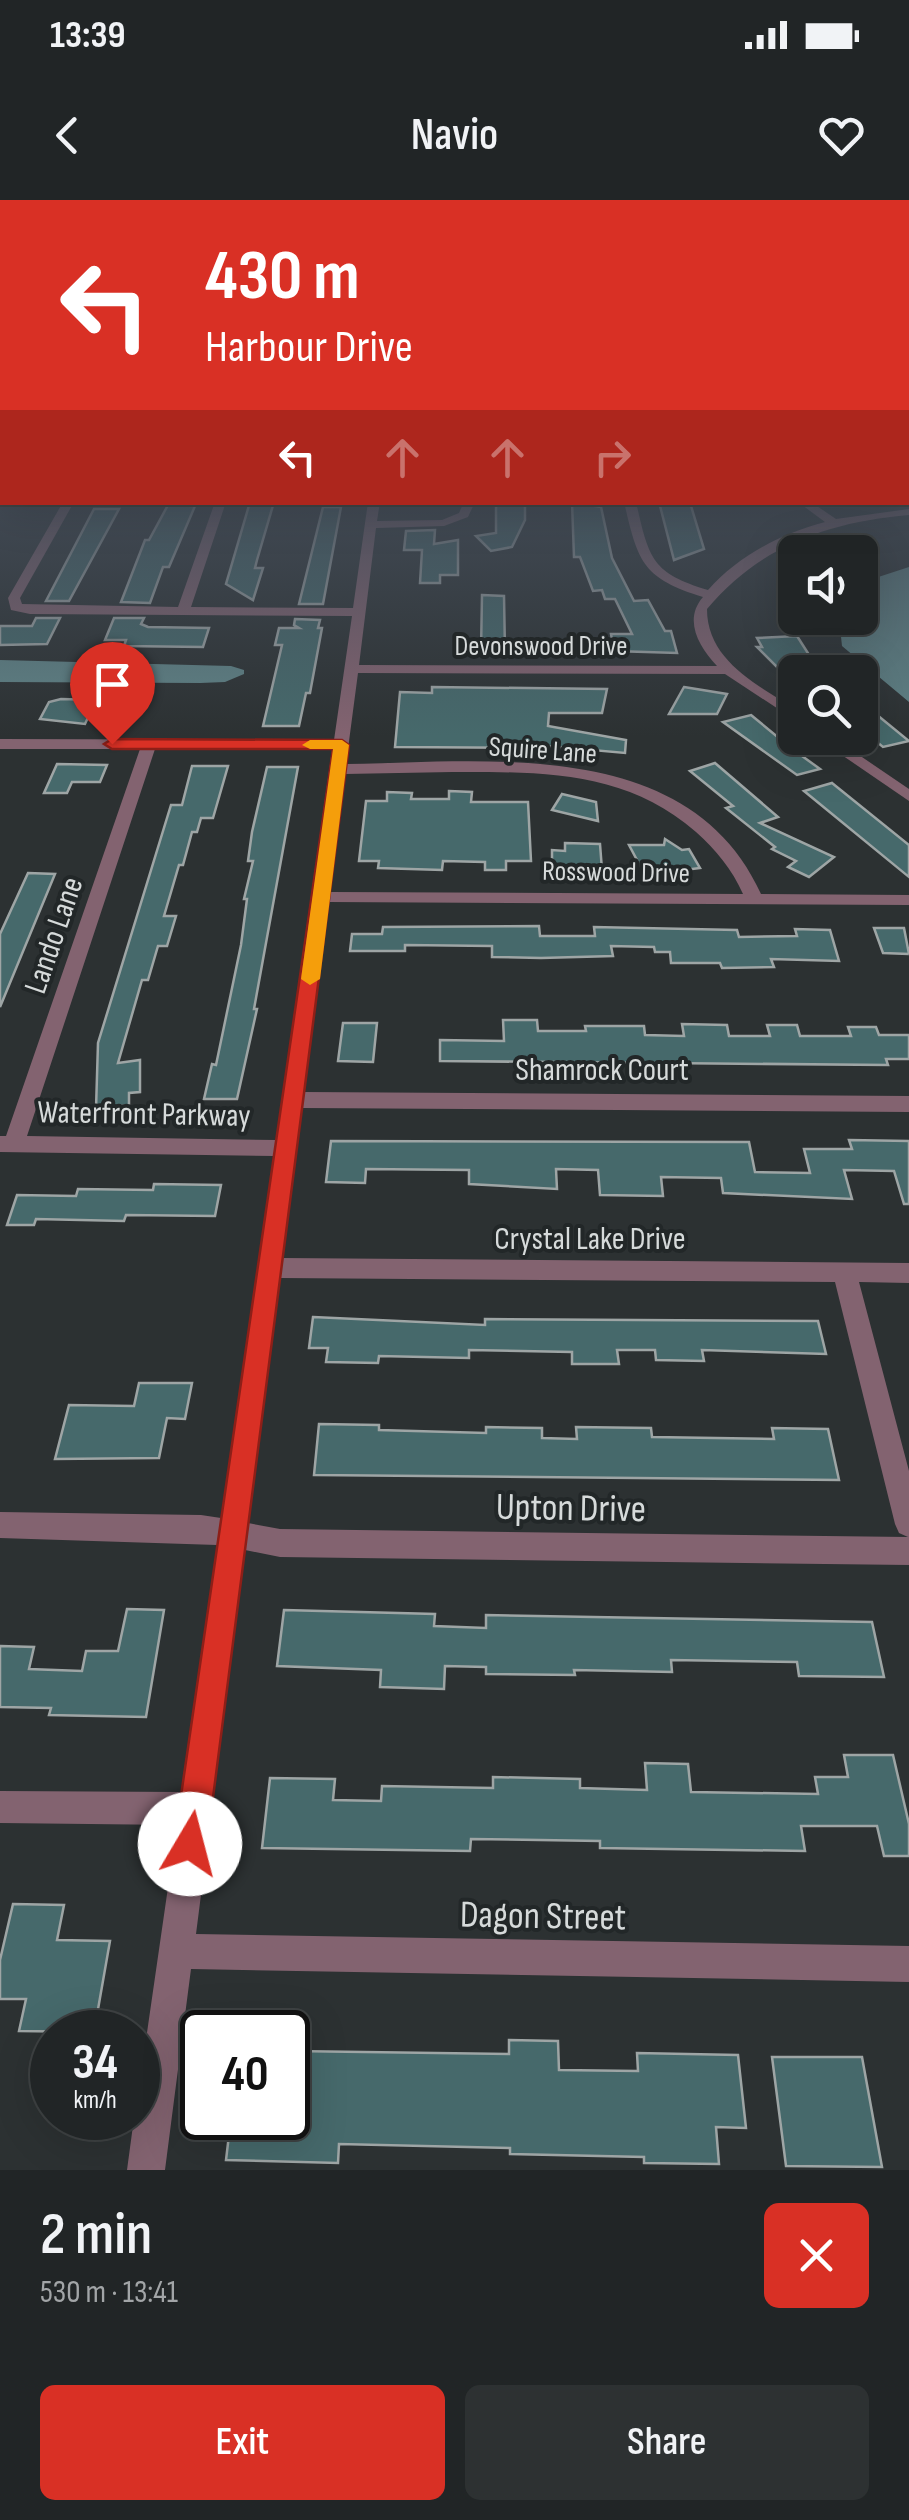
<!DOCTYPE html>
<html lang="en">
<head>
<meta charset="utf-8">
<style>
	body { margin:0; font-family:"Sofia Sans Condensed",sans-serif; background:#2d3132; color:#f1f3f6; height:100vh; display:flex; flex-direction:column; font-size:38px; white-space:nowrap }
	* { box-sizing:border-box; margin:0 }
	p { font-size:32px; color:#a2a5a7 }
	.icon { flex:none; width:55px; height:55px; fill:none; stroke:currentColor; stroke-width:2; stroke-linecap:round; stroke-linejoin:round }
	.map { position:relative; height:1970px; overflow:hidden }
	.side { display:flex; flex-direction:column; background:#212526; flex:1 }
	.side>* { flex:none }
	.hud { position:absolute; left:0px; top:0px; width:910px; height:305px; box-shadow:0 10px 40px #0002,0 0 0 2px #3e4243; background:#d93025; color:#fff; overflow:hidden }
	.tools { position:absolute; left:778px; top:335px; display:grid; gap:20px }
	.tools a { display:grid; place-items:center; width:100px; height:100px; border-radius:15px; background:#212526; box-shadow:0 10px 40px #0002,0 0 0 2px #3e4243; font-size:50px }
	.speed { position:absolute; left:30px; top:1810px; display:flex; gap:20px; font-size:50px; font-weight:700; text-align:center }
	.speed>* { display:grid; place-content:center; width:130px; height:130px; border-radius:50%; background:#212526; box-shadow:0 10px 40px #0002,0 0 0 2px #3e4243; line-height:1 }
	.speed small { font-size:25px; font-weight:400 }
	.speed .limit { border:5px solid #111; border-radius:15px; background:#fff; color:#111 }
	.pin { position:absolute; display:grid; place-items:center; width:85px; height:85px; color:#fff; margin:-102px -42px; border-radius:50% 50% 50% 0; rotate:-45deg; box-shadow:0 0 10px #0007 }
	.pin .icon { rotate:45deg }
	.me { position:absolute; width:110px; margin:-55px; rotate:8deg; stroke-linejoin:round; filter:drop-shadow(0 0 8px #0008) }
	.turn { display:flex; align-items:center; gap:35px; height:210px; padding:0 40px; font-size:45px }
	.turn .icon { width:130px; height:130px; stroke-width:2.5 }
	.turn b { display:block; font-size:70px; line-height:85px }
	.lanes { display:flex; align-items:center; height:95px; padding:0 40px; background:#0003; justify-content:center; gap:50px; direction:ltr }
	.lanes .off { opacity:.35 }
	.round { display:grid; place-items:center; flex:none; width:105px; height:105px; border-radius:15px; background:#2d3132 }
	.head { display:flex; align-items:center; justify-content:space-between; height:170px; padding:0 40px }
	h1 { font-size:60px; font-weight:600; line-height:75px }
	.cta { display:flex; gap:20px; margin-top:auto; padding:20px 40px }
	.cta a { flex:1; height:115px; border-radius:15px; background:#d93025; color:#fff; font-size:40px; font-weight:600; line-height:115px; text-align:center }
	.cta a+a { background:#2d3132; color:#f1f3f6 }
	.status { display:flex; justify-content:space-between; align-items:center; height:70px; padding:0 50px; background:#212526; direction:ltr }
	.status svg { height:28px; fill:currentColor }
	header { display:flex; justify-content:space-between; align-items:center; height:130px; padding:0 40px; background:#212526; font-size:45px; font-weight:600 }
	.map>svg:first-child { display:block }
	.water { fill:#608386 }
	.building { fill:#46696b; stroke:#9ea5a5; stroke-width:2.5 }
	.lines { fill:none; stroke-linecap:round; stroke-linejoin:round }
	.minor { fill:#836370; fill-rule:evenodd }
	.route { fill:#d93025; stroke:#8d1f18; stroke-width:2.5 }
	.slow { fill:#f59e0b }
	.labels { text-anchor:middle; stroke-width:8; stroke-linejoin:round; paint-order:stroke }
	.far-street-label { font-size:28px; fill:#d6dada; stroke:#222728 }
	.street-label { font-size:32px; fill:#d6dada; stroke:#222728 }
	.near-street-label { font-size:38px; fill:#d6dada; stroke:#222728 }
</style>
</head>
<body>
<div class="status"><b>13:39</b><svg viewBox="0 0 49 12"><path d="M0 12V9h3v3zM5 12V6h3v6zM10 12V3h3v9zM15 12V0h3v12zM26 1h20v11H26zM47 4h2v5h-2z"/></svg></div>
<header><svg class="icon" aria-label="back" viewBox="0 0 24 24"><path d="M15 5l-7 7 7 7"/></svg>Navio<svg class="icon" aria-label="heart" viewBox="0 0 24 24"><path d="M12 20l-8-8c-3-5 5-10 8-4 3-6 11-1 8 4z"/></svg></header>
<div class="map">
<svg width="909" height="1970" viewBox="0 0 909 1970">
	<rect width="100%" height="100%" fill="#2c3132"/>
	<g class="water">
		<polygon points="909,367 909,502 842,446 839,418 860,418 860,383"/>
		<polygon points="0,460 231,466 244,470 244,474 225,482 200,483 0,482"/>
	</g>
	<g class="building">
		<polygon points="250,302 274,302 257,360 255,368 263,368 253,400 226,384"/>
		<polygon points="496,302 525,302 525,320 512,347 491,351 476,336 496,333"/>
		<polygon points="572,302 601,307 612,358 634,401 648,400 665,431 671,431 677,453 614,451 611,434 632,434 615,399 605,399 602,390 593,391 580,357 574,357"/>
		<polygon points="659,302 691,306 704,349 674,360"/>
		<polygon points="168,305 195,306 169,367 163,367 150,403 121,402 145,340 149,340"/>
		<polygon points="323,307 341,307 323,404 299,404"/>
		<polygon points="94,309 119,309 69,401 46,401"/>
		<polygon points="435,330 434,344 458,340 458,375 440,375 440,383 420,383 422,350 404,350 406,331"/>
		<polygon points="482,395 504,396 505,451 481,451"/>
		<polygon points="36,418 60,418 47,444 0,445 0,426 32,426"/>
		<polygon points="114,418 144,418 141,424 148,427 209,428 203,447 124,446 126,440 105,440"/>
		<polygon points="295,419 320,420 318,428 322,428 310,493 306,493 299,526 263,526 282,445 275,445 279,428 299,428 294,425"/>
		<polygon points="797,436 820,472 795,472 795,485 757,447 762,447 757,438"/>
		<polygon points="432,487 607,489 602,513 549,513 548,526 626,540 625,553 537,545 537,548 395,547 400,492 432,493"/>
		<polygon points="684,487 727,494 717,514 669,514"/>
		<polygon points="61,499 96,500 85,524 40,519 49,502"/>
		<polygon points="860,501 909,541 883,547 860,528"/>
		<polygon points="751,515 791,548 820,569 797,575 723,522"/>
		<polygon points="715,563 778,617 760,623 834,657 809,677 788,667 796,661 772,649 775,647 726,608 733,606 690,571"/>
		<polygon points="57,564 107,565 100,582 72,582 67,593 44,593"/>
		<polygon points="192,566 228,566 213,618 201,618 197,632 192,632 183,665 179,665 164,716 176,716 167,746 158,746 148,780 142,780 118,863 140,860 140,892 129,893 129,905 96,909 98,843 171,605 182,605"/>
		<polygon points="267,567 298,567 254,809 257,809 237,899 204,899 212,864 216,865 241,745 247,699 244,699 253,661 248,661 252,632"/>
		<polygon points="832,583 909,645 909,677 804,591"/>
		<polygon points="449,591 472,592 471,602 528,602 531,661 506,661 506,670 485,670 485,662 443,661 442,670 378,668 379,661 359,661 366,601 387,601 387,592 412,593 411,599 449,599"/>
		<polygon points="562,594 596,602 598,621 552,610"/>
		<polygon points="665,639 682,650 689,649 700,668 645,675 629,645 664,645"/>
		<polygon points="565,643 600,644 602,670 552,669 552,650 565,651"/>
		<polygon points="28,673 55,674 0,807 0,734"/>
		<polygon points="539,726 540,736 595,736 594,727 737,730 739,737 797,736 795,729 830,730 839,761 771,759 774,767 722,768 720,763 671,763 670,752 655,752 654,747 611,746 613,756 541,758 492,757 492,746 405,745 405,751 350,751 352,734 382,734 383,727"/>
		<polygon points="874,728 904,728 909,754 883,753"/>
		<polygon points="503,820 537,820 538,831 586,831 585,826 644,826 645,835 684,836 682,824 727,825 729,836 770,836 767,825 797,825 800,836 851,836 848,827 876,827 879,835 909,835 909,859 886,859 888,865 440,861 440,840 504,841"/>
		<polygon points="343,823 377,823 373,862 338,861"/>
		<polygon points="849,940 909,941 909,1004 904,1004 894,971 844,970 852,999 723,993 721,978 661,977 663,996 600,995 598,970 556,969 557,989 469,984 469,970 366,969 365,983 326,982 331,941 749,942 755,972 810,973 804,949 852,949"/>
		<polygon points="154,984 221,985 215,1016 126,1015 124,1021 36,1019 34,1025 7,1025 17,995 76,996 78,989 153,990"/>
		<polygon points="313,1117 485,1125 485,1119 818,1121 826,1154 702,1150 704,1161 656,1160 655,1150 617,1150 619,1164 572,1164 572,1152 469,1150 469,1158 379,1156 378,1163 326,1162 328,1148 309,1148"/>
		<polygon points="139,1183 192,1183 185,1219 167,1218 159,1258 55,1259 69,1205 134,1206"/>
		<polygon points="319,1224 379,1225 379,1230 486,1233 486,1227 542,1228 542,1238 577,1239 576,1227 651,1228 652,1237 774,1239 772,1228 828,1229 839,1280 314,1275"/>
		<polygon points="127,1409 164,1410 146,1517 49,1515 51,1508 0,1507 0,1446 34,1447 29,1469 82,1471 86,1451 118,1451"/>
		<polygon points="284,1410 435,1414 434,1426 486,1428 486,1415 872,1422 884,1477 799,1476 797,1462 671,1460 672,1472 574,1470 575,1475 486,1474 486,1467 445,1466 444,1489 380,1487 381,1470 277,1466"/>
		<polygon points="844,1555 893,1555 909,1624 909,1656 884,1656 877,1626 801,1626 805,1651 600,1648 600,1641 471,1639 470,1651 262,1648 270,1578 335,1579 333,1600 381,1601 382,1586 493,1588 493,1577 580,1579 580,1588 647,1590 645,1563 688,1564 691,1592 818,1594 815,1577 848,1577"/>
		<polygon points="13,1704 64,1705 57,1740 110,1741 94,1832 19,1831 26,1799 0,1799 0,1760"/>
		<polygon points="509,1840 558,1841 559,1870 638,1871 637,1853 738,1855 746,1928 716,1927 719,1964 644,1963 644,1957 510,1954 510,1948 339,1944 338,1963 226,1960 231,1918 288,1918 292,1851 509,1854"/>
		<polygon points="772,1857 862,1857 882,1967 786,1966"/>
	</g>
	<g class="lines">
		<g class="minor">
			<path d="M 63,302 L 74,302 L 20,398 L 22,404 L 178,407 L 215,302 L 226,302 L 191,407 L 353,408 L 368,302 L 380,302 L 377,321 L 442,320 L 459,313 L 464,302 L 475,302 L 468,317 L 444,326 L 376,328 L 359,465 L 717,466 C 699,447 683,420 703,397 C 642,378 638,362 624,302 L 636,302 C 649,358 651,373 708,390 C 738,356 782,333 825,322 L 798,302 L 811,302 L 836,319 L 909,309 L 909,315 C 828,322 760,346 707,409 C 707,460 756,484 795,509 L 795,520 L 725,474 L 358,473 L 346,564 C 487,562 690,536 761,694 L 909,695 L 909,705 L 328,702 L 304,892 L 909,896 L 909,912 L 302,908 L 282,1058 L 909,1063 L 909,1083 L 859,1082 L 909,1271 L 909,1365 L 280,1357 L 245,1350 L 196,1734 L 909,1746 L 909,1782 L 191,1769 L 165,1970 L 127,1970 L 134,1918 L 138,1918 L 138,1895 L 177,1625 L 0,1623 L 0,1591 L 181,1592 L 217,1345 L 0,1338 L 0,1312 L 201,1315 L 221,1318 L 274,956 L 0,952 L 0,936 L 6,936 L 140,549 L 0,549 L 0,539 L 334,540 L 352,416 L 30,414 L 11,410 L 8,398 ZM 155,549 L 332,550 L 276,940 L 27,936 ZM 452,572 C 541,572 625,570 696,632 C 716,650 732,669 743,694 L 330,692 L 345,574 ZM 280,1078 L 835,1082 L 895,1324 L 899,1333 L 908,1337 L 280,1329 L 248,1323 Z"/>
			<polygon points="817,538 834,538 909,589 909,601"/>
		</g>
	</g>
	<linearGradient id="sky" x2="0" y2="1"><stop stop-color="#181b1c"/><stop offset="0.49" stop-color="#454e5a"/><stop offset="1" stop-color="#454e5a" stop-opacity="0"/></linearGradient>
	<rect width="909" height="536" fill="url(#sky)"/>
	<polygon class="route" points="342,540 349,545 207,1644 202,1656 190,1661 179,1656 174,1644 333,549 112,549 104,544 112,539"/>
	<polygon class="slow" points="342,540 349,545 320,779 310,785 301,779 333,549 310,549 302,545 310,540"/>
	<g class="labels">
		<g class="far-street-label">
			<text x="541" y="455">Devonswood Drive</text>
			<text transform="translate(543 549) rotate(4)" y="10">Squire Lane</text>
			<text transform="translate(616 671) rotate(1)" y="10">Rosswood Drive</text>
		</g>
		<g class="street-label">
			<text transform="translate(53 735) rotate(-71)" y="11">Lando Lane</text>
			<text x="602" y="880">Shamrock Court</text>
			<text transform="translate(144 913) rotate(1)" y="11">Waterfront Parkway</text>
			<text x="590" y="1049">Crystal Lake Drive</text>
		</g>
		<g class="near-street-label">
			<text transform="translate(571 1307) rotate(1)" y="13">Upton Drive</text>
			<text transform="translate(543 1715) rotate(1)" y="13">Dagon Street</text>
		</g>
	</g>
</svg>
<div class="tools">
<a><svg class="icon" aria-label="sound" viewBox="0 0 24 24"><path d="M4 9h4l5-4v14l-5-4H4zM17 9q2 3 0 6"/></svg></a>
<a><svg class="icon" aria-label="search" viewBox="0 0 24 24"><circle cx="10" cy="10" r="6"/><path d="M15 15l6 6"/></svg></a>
</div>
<div class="speed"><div>34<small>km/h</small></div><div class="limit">40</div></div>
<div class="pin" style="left:112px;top:544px;background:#d93025"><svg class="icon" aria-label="arrive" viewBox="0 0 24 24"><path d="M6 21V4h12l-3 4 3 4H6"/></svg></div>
<svg class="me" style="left:190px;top:1644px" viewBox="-20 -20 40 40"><circle r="19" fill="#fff"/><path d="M0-13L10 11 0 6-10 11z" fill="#d93025"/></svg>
<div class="hud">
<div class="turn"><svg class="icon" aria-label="left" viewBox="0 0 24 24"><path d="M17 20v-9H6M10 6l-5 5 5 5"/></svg><div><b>430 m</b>Harbour Drive</div></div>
<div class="lanes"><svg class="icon" aria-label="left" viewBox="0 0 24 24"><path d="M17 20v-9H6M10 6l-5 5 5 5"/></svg><svg class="icon off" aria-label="ahead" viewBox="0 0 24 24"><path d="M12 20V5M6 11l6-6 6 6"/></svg><svg class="icon off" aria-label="ahead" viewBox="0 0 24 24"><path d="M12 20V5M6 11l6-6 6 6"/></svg><svg class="icon off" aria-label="right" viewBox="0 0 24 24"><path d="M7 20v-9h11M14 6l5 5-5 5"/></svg></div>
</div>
</div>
<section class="side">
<div class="head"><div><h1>2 min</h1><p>530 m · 13:41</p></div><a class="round" style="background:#d93025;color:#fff"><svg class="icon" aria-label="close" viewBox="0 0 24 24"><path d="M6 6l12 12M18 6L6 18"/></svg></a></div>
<div class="cta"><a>Exit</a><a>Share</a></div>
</section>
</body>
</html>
